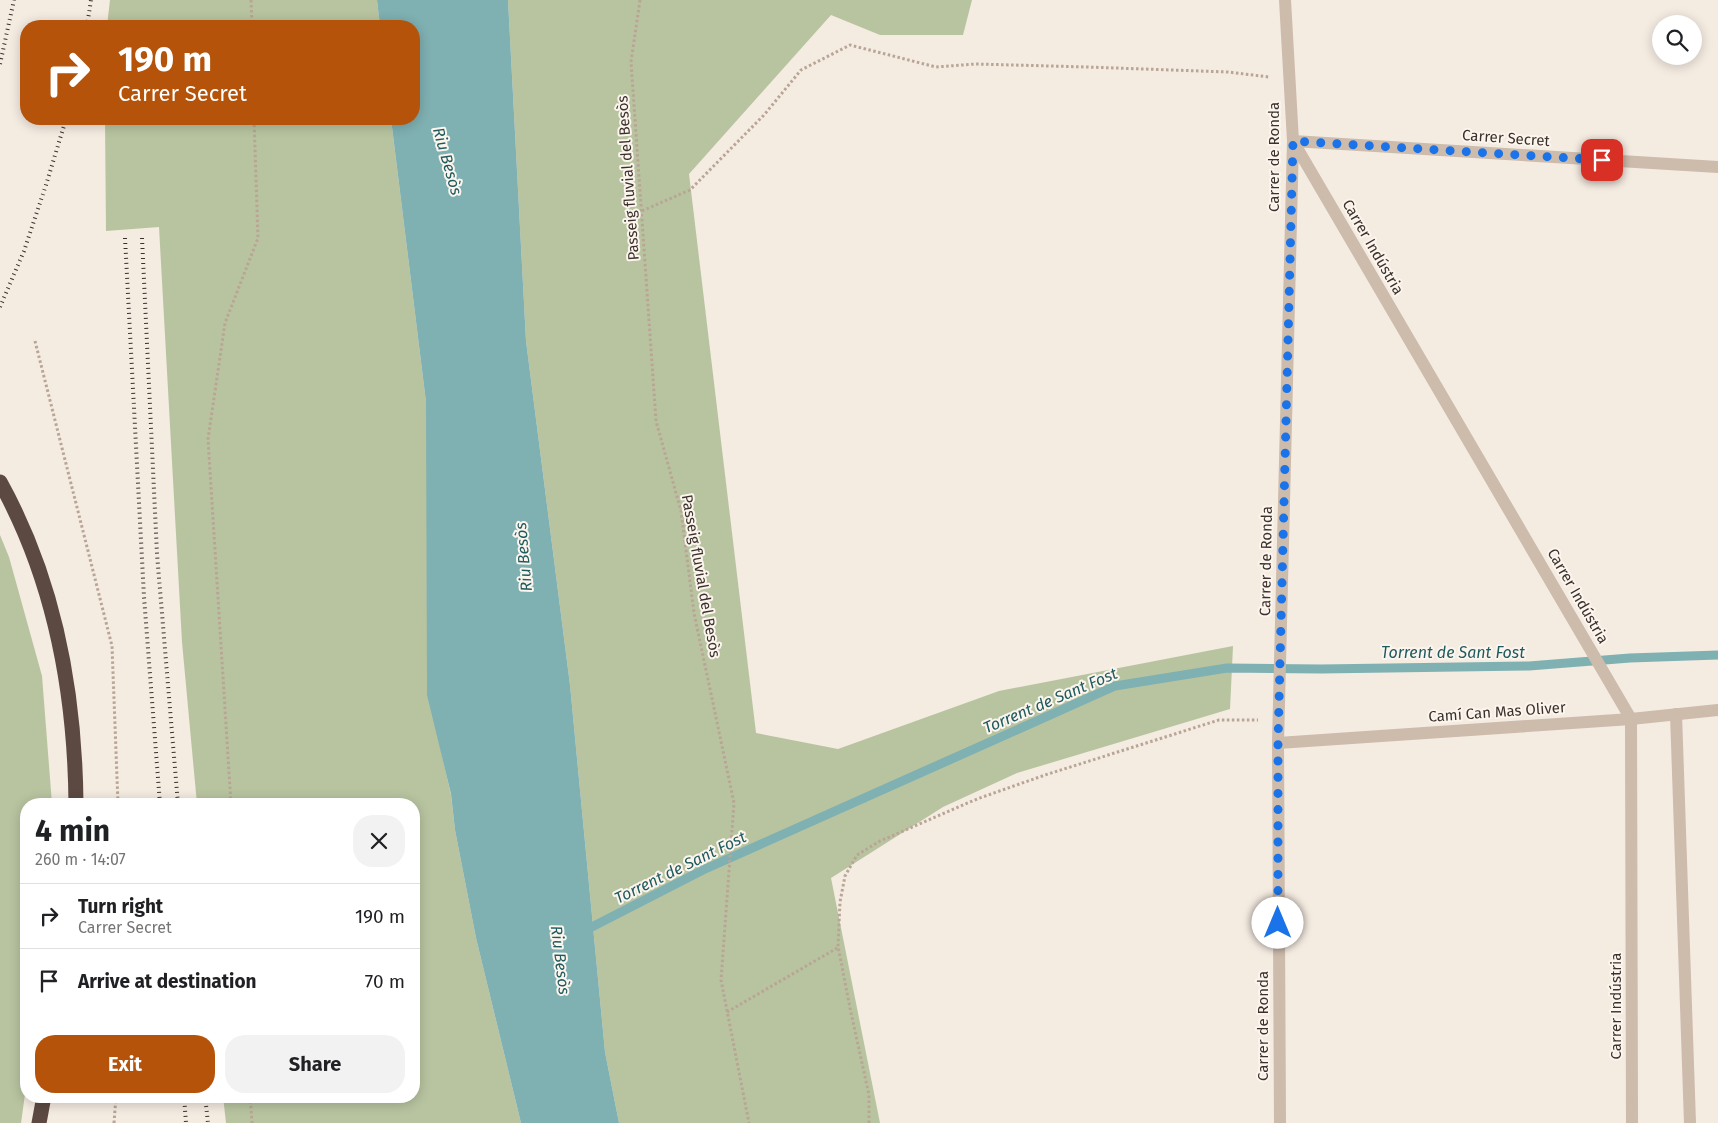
<!DOCTYPE html>
<html lang="en">
<head>
<meta charset="utf-8">
<style>
	body { margin:0; font-family:"Fira Sans",sans-serif; background:#f2f2f2; color:#202124; height:100vh; display:flex; flex-direction:column; font-size:19px; white-space:nowrap }
	* { box-sizing:border-box; margin:0 }
	p { font-size:16px; color:#757577 }
	.icon { flex:none; width:28px; height:28px; fill:none; stroke:currentColor; stroke-width:2; stroke-linecap:round; stroke-linejoin:round }
	.map { position:relative; flex:1; overflow:hidden }
	.side { position:absolute; left:20px; top:798px; width:400px; height:305px; display:flex; flex-direction:column; background:#fff; border-radius:20px; box-shadow:0 2px 12px #0003 }
	.side>* { flex:none }
	.top-card { position:absolute; left:20px; top:20px; width:400px; height:105px; border-radius:20px; box-shadow:0 2px 12px #0003; background:#b45309; color:#fff; overflow:hidden }
	.controls { position:absolute; left:1652px; top:15px; display:grid; gap:10px }
	.controls a { display:grid; place-items:center; width:50px; height:50px; border-radius:50%; background:#fff; box-shadow:0 2px 12px #0003; font-size:25px }
	.pin { position:absolute; display:grid; place-items:center; width:42px; height:42px; color:#fff; margin:-21px; border-radius:10px; box-shadow:0 2px 8px #0006 }
	.me { position:absolute; width:55px; margin:-28px; rotate:0deg; stroke-linejoin:round; filter:drop-shadow(0 0 4px #0008) }
	.turn { display:flex; align-items:center; gap:18px; height:105px; padding:0 15px; font-size:22px }
	.turn .icon { width:65px; height:65px; stroke-width:2.5 }
	.turn b { display:block; font-size:35px; line-height:42px }
	.round { display:grid; place-items:center; flex:none; width:52px; height:52px; border-radius:20px; background:#f2f2f2 }
	.summary { display:flex; align-items:center; justify-content:space-between; height:85px; padding:0 15px }
	h1 { font-size:30px; font-weight:700; line-height:38px }
	.button { display:flex; gap:10px; margin-top:auto; padding:10px 15px }
	.button a { flex:1; height:58px; border-radius:20px; background:#b45309; color:#fff; font-size:20px; font-weight:700; line-height:58px; text-align:center }
	.button a+a { background:#f2f2f2; color:#202124 }
	ul { padding:0; list-style:none }
	li { display:flex; align-items:center; gap:15px; height:65px; padding:0 15px; border-top:1px solid #e0e0e0 }
	li div { flex:1 }
	li b { display:block; font-size:19px }
	li em { font-style:normal }
	.map>svg:first-child { display:block }
	.green { fill:#b8c4a0 }
	.water { fill:#7fb0b2 }
	.lines { fill:none; stroke-linecap:round; stroke-linejoin:round }
	.stream { stroke:#7fb0b2; stroke-width:9 }
	.path { stroke:#b9a596; stroke-width:3; stroke-dasharray:2.5 2.5; stroke-linecap:butt }
	.minor { stroke:#cdbbac; stroke-width:12 }
	.highway { stroke:#5c4a42; stroke-width:15 }
	.rail { stroke:#3b302b; stroke-width:4; stroke-dasharray:1 4; stroke-linecap:butt }
	.route { stroke:#1a73e8; stroke-width:9; stroke-dasharray:0 16.2 }
	.labels { text-anchor:middle; stroke-width:4; stroke-linejoin:round; paint-order:stroke }
	.street-label { font-size:15px; fill:#3b302b; stroke:#fbf5ee }
	.water-label { font-size:16px; font-style:italic; fill:#1f5a5e; stroke:#fbf5ee }
</style>
</head>
<body>
<div class="map">
<svg width="1718" height="1123" viewBox="0 0 1718 1123">
	<rect width="100%" height="100%" fill="#f4ebe1"/>
	<g class="green">
		<polygon points="110,0 377,0 380,26 107,26"/>
		<polygon points="508,0 972,0 963,35 880,35 831,15 689,174 756,733 838,749 999,691 1233,646 1230,709 1017,773 943,807 831,878 880,1123 619,1123 605,1052 570,685 526,341"/>
		<polygon points="105,119 391,119 426,402 436,729 451,795 455,830 476,938 521,1123 226,1123 223,1096 414,1096 414,804 197,804 182,642 159,227 106,231"/>
		<polygon points="0,535 9,557 42,676 52,804 26,804 26,1087 21,1123 0,1123"/>
	</g>
	<polygon class="water" points="377,0 508,0 526,341 570,685 605,1052 619,1123 521,1123 476,938 455,830 451,794 427,695 426,402 391,119 414,119 414,26 380,26"/>
	<g class="lines">
		<polyline class="stream" points="584,931 703,870 1115,686 1227,668 1321,669 1529,666 1630,658 1718,655"/>
		<g class="path">
			<polyline points="251,0 252,26"/>
			<polyline points="640,0 631,62 656,421 681,511 694,613 734,803 721,980 749,1123"/>
			<polyline points="642,211 690,190 764,115 801,70 850,45 936,67 976,64 1087,67 1228,72 1269,77"/>
			<polyline points="35,341 112,646 118,804"/>
			<polyline points="231,804 208,439 225,323 258,238 254,119"/>
			<polyline points="727,1012 839,947"/>
			<polyline points="250,1096 252,1123"/>
			<polyline points="114,1123 116,1096"/>
			<polyline points="869,1123 869,1095 850,1008 838,946 840,902 845,876 857,855 880,841 977,799 1045,775 1219,720 1258,720"/>
		</g>
		<g class="minor">
			<polyline points="1293,141 1631,719 1632,1123"/>
			<polyline points="1293,141 1718,167"/>
			<polyline points="1676,714 1690,1123"/>
			<polyline points="1278,743 1631,719 1718,710"/>
			<polyline points="1280,1123 1278,743 1293,141 1285,0"/>
		</g>
		<g class="highway">
			<path d="M 0,482 C 55,581 75,692 76,804"/>
			<polyline points="39,1123 44,1096"/>
		</g>
		<g class="rail">
			<polyline points="87,26 91,0"/>
			<polyline points="0,64 14,0"/>
			<polyline points="125,238 144,597 160,804"/>
			<polyline points="142,238 157,554 178,804"/>
			<polyline points="0,307 24,251 46,185 66,119"/>
			<polyline points="184,1096 186,1123"/>
			<polyline points="205,1096 208,1123"/>
		</g>
	</g>
	<g class="lines">
		<polyline class="route" points="1278,923 1278,743 1293,141 1602,160"/>
	</g>
	<g class="labels">
		<g class="street-label">
			<text transform="translate(1506 138) rotate(4)" y="5">Carrer Secret</text>
			<text transform="translate(1274 157) rotate(-90)" y="5">Carrer de Ronda</text>
			<text transform="translate(628 178) rotate(-94)" y="5">Passeig fluvial del Besòs</text>
			<text transform="translate(1373 247) rotate(60)" y="5">Carrer Indústria</text>
			<text transform="translate(1266 561) rotate(-89)" y="5">Carrer de Ronda</text>
			<text transform="translate(701 576) rotate(80)" y="5">Passeig fluvial del Besòs</text>
			<text transform="translate(1578 596) rotate(60)" y="5">Carrer Indústria</text>
			<text transform="translate(1497 712) rotate(-4)" y="5">Camí Can Mas Oliver</text>
			<text transform="translate(1616 1006) rotate(-90)" y="5">Carrer Indústria</text>
			<text transform="translate(1263 1026) rotate(-90)" y="5">Carrer de Ronda</text>
		</g>
		<g class="water-label">
			<text transform="translate(448 161) rotate(74)" y="6">Riu Besòs</text>
			<text transform="translate(523 557) rotate(-95)" y="6">Riu Besòs</text>
			<text x="1453" y="658">Torrent de Sant Fost</text>
			<text transform="translate(1050 700) rotate(-23)" y="6">Torrent de Sant Fost</text>
			<text transform="translate(680 867) rotate(-26)" y="6">Torrent de Sant Fost</text>
			<text transform="translate(561 960) rotate(83)" y="6">Riu Besòs</text>
		</g>
	</g>
</svg>
<div class="controls">
<a><svg class="icon" aria-label="search" viewBox="0 0 24 24"><circle cx="10" cy="10" r="6"/><path d="M15 15l6 6"/></svg></a>
</div>
<div class="pin" style="left:1602px;top:160px;background:#d93025"><svg class="icon" aria-label="arrive" viewBox="0 0 24 24"><path d="M6 21V4h12l-3 4 3 4H6"/></svg></div>
<svg class="me" style="left:1278px;top:923px" viewBox="-20 -20 40 40"><circle r="19" fill="#fff"/><path d="M0-13L10 11 0 6-10 11z" fill="#1a73e8"/></svg>
<div class="top-card">
<div class="turn"><svg class="icon" aria-label="right" viewBox="0 0 24 24"><path d="M7 20v-9h11M14 6l5 5-5 5"/></svg><div><b>190 m</b>Carrer Secret</div></div>
</div>
<section class="side">
<div class="summary"><div><h1>4 min</h1><p>260 m · 14:07</p></div><a class="round"><svg class="icon" aria-label="close" viewBox="0 0 24 24"><path d="M6 6l12 12M18 6L6 18"/></svg></a></div>
<ul>
<li><svg class="icon" aria-label="right" viewBox="0 0 24 24"><path d="M7 20v-9h11M14 6l5 5-5 5"/></svg><div><b>Turn right</b><p>Carrer Secret</p></div><em>190 m</em></li>
<li><svg class="icon" aria-label="arrive" viewBox="0 0 24 24"><path d="M6 21V4h12l-3 4 3 4H6"/></svg><div><b>Arrive at destination</b></div><em>70 m</em></li>
</ul>
<div class="button"><a>Exit</a><a>Share</a></div>
</section>
</div>
</body>
</html>
